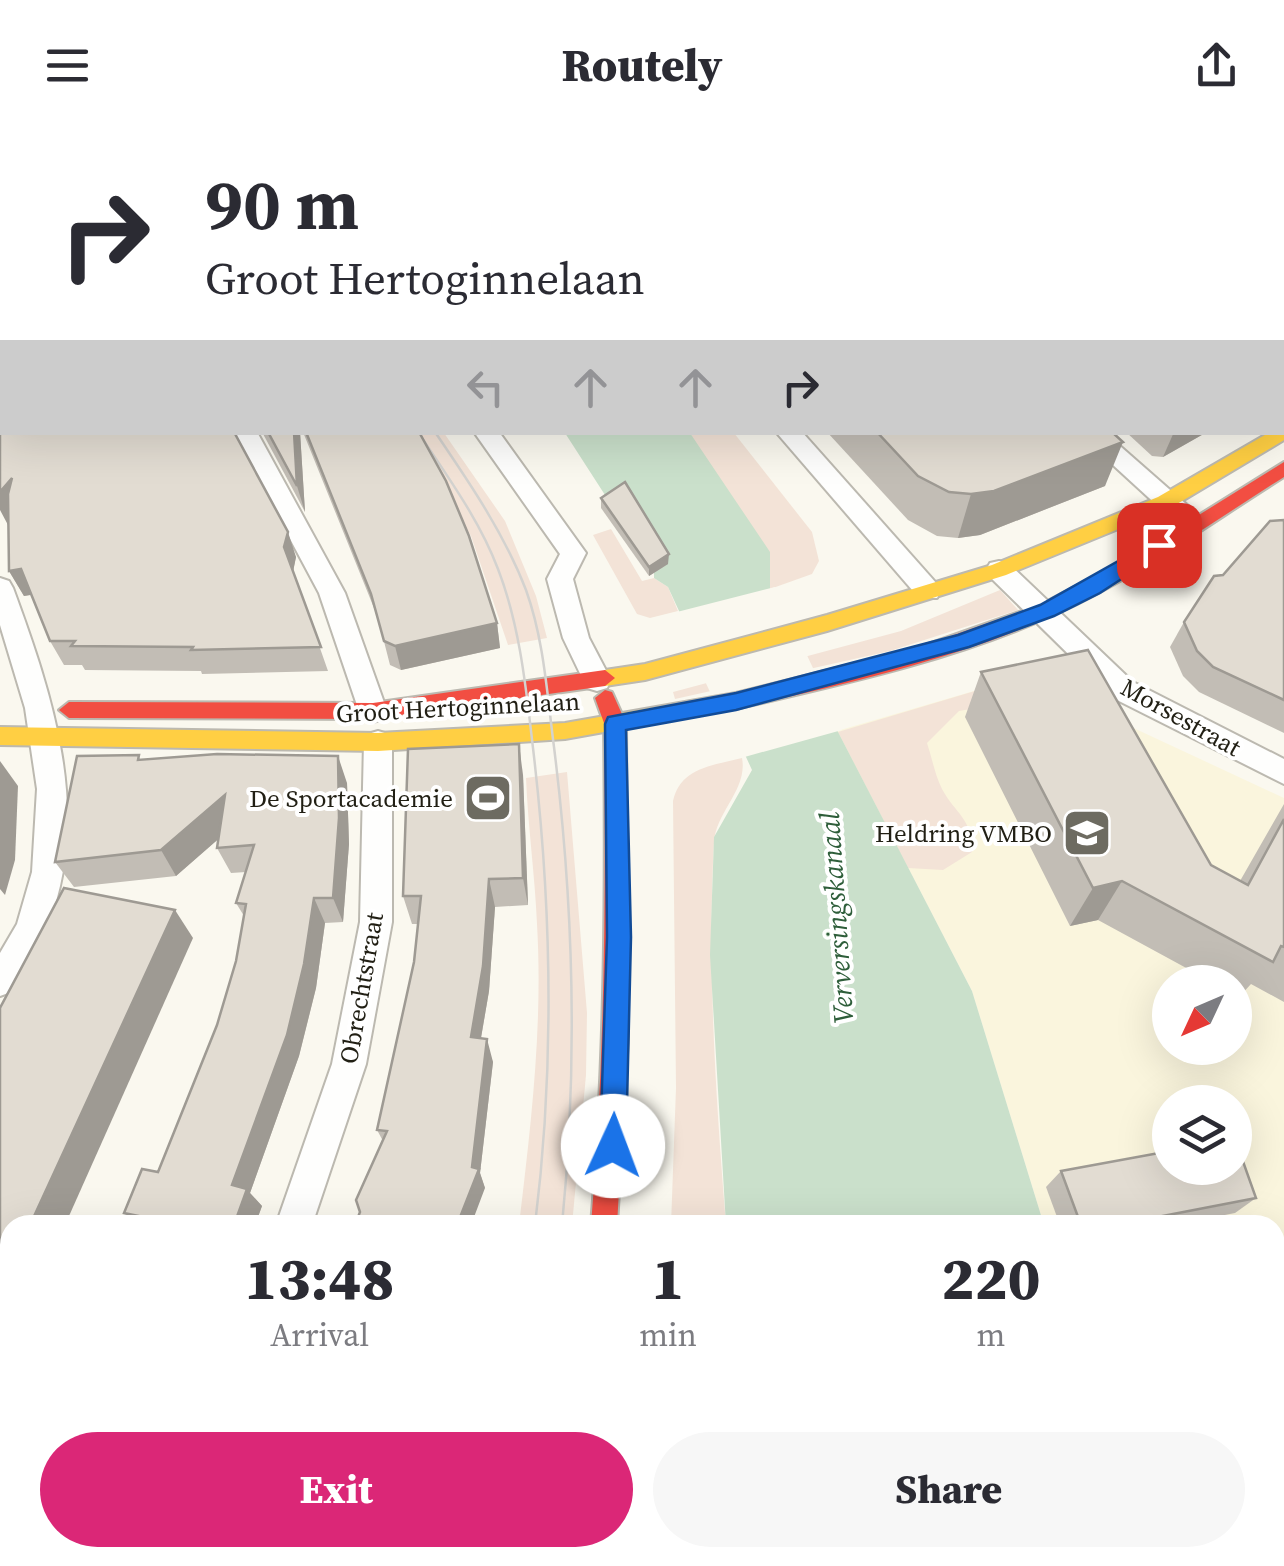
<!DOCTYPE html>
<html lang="en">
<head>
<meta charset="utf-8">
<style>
	body { margin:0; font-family:"Source Serif 4",serif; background:#f7f7f7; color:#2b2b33; height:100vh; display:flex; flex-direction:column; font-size:38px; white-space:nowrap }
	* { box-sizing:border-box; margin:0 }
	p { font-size:32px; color:#7c7c81 }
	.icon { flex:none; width:55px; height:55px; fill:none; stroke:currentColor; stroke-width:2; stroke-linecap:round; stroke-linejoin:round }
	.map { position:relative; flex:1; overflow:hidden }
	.sheet { position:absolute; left:0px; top:1085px; width:1285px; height:352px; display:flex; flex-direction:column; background:#fff; border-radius:30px 30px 0 0; box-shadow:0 10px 40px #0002 }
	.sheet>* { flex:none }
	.guide { position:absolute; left:0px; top:0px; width:1285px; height:305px; box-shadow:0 10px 40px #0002; background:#fff; color:#2b2b33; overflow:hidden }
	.needle { width:65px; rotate:226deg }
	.buttons { position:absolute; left:1152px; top:835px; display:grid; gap:20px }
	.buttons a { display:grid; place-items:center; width:100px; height:100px; border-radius:50%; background:#fff; box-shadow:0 10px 40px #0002; font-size:50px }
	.pin { position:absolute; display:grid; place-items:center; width:85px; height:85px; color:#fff; margin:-42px; border-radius:20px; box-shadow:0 5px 15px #0006 }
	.me { position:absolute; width:110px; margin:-55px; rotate:2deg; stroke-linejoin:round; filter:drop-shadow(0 0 8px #0008) }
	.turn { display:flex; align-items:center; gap:35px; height:210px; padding:0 40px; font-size:45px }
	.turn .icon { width:130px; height:130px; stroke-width:2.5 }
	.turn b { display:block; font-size:70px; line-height:85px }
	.lanes { display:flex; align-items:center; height:95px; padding:0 40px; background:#0003; justify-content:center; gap:50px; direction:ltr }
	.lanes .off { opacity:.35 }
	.eta { display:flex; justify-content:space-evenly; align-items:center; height:170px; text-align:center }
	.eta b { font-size:60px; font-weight:800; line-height:70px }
	.primary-button { display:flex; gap:20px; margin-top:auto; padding:20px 40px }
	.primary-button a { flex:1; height:115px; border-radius:60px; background:#db2777; color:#fff; font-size:40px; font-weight:800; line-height:115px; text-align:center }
	.primary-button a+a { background:#f7f7f7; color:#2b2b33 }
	header { display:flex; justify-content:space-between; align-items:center; height:130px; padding:0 40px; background:#fff; font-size:45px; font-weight:800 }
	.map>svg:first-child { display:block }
	.built { fill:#faf5dd; fill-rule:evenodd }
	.green { fill:#f3e3d7 }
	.water { fill:#cae0cb }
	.pier { fill:#faf8ef }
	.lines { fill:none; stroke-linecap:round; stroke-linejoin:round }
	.street-casing { stroke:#bcb9b0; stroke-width:4 }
	.fast-casing { stroke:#bcb9b0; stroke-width:4 }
	.slow-casing { stroke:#bcb9b0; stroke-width:4 }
	.jam-casing { stroke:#bcb9b0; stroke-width:4 }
	.street { fill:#fefefd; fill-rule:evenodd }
	.fast { fill:#16e098; fill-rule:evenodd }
	.slow { fill:#ffcf43; fill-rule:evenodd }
	.jam { fill:#f24e42; fill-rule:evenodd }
	.tram { stroke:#d3d2cf; stroke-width:2.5 }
	.wall { fill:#c2bdb5 }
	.shaded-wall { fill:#9e9a93 }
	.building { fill:#e2dcd2; stroke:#9e9a93; stroke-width:2.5 }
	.route { fill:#1a73e8; stroke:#114b97; stroke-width:2.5 }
	.labels { text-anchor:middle; stroke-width:8; stroke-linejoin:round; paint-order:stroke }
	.street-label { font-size:25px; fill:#211f14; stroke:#fff }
	.poi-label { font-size:25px; fill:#211f14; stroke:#fff; text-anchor:end }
	.water-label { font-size:28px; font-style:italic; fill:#2e5e3a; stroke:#fff }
</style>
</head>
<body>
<header><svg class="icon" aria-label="menu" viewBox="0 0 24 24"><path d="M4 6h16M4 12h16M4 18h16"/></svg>Routely<svg class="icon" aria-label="share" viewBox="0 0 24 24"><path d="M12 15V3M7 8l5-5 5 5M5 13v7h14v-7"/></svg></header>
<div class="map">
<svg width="1284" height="1436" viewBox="0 0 1284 1436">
	<rect width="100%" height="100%" fill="#faf8ef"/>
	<path class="built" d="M 1015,549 L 1097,581 L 1284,668 L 1284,1357 L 1275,1347 L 1275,1095 L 1044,1095 L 972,861 L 837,601 ZM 1170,852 L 1235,852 L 1235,918 L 1170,918 ZM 1170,972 L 1235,972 L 1235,1038 L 1170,1038 Z"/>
	<g class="green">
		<polygon points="409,303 444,303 505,391 536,466 547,508 508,515 471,406"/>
		<polygon points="690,303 734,303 812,402 819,431 812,444 770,459"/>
		<polygon points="611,399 642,451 654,448 668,457 678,481 650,488 637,484 593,405"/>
		<polygon points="1000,460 1018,480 890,521 675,569 673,562 901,501"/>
		<path d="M 1015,549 L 1062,563 L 959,581 L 927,613 C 932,628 935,645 942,659 C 956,685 972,687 972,722 L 943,740 L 908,738 L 838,602 Z"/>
		<path d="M 742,628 C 748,659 716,682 714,712 C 707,839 716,969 726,1095 L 671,1095 L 676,958 L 673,671 C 681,637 712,636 742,628 Z"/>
		<path d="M 567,642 L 587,883 L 586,945 L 572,1095 L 519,1095 C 531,995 543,895 537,794 C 535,746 528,697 526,648 Z"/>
		<polygon points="1108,1428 1233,1428 1241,1436 1106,1436"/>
	</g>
	<g class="water">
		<polygon points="565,303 690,303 770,422 770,459 837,600 972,861 1044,1095 726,1095 710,825 714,707 752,640 668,457 654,448 654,441"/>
		<polygon points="1275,1347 1284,1357 1284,1436 1241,1436 1233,1428 1275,1428"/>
		<polygon points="711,1428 1108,1428 1106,1436 709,1436"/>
	</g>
	<polygon class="pier" points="775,457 842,600 741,628 673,483"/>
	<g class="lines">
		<g class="street-casing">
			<g id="street">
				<polygon points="258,0 278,0 280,2 260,2"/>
				<polygon points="505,0 525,0 527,2 507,2"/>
				<polygon points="233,302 257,302 345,463 387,581 383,589 373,592 363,589 359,581 319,463"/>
				<polygon points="474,302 499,302 586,423 573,449 589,508 611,550 607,558 597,561 587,558 563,508 547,449 560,424"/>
				<polygon points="776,302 802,302 937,454 941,461 937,468 919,468"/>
				<polygon points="1077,302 1104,302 1202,388 1206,394 1202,400 1184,400"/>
				<polygon points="999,431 1008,433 1133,552 1284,629 1284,654 1113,568 990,447 986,440 990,433"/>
				<path d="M 0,448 L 9,451 L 13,458 C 52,564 92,683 48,795 C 39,819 24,840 11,862 L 0,866 L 0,823 L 17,794 L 32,742 L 37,659 L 25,578 L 0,495 Z"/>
				<polygon points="378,601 388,604 392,612 392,792 366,934 312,1095 276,1095 332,934 360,792 364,612 368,604"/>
			</g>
		</g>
		<g class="fast-casing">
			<polygon id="fast" points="537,1428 567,1428 564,1436 534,1436"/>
		</g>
		<g class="slow-casing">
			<g id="slow">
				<polygon points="1284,296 1284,310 1172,377 1006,445 827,501 645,550 605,556 595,548 605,540 645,534 827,485 992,435 1158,367 1270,302 1282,302"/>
				<polygon points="736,563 746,571 743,577 565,609 378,621 0,615 0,597 378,603 565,593"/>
			</g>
		</g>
		<g class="jam-casing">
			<g id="jam">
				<path d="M 1284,332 L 1284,347 C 1209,394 1137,447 1056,484 C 955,530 844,554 736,579 L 726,571 L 736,563 L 917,518 L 1042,474 L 1133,426 Z"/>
				<polygon points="605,540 615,548 605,556 373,589 69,588 59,580 69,572 373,573"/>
				<path d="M 605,560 L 612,562 L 626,593 L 628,907 L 617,1095 L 591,1095 C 605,928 606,761 604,593 L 595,568 Z"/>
				<polygon points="393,1428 423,1428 420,1436 390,1436"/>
			</g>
		</g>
		<use href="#street" class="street"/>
		<use href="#fast" class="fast"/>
		<use href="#slow" class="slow"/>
		<use href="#jam" class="jam"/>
		<g class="tram">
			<path d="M 418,302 C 447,346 479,389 498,439 C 520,496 526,558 533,618 C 552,778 555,935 535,1095"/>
			<path d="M 435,302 C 469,352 504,403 526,460 C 544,510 547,564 554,617 C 574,777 578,934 562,1095"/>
			<polyline points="464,1436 467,1428"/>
			<polyline points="496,1436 498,1428"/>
		</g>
	</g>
	<g class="wall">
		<polygon points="549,0 1284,0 1284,254 1282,255 1282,2 551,2"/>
		<polygon points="2,2 296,427 293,441 328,541 202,544 201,541 85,540 82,535 64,535 50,511 31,465 24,466 9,441"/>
		<polygon points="262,302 300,302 305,382"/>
		<polygon points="303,302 419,302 497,493 500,518 401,540 390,535 378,488"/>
		<polygon points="827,302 1112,302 1105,356 980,405 958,408 937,406 908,390"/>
		<polygon points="1126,302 1207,302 1163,327 1152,326"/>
		<polygon points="601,368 668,434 649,446 601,378"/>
		<polygon points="1284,390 1284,603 1199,562 1183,546 1170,517 1184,492 1223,445"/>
		<polygon points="981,542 1211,735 1240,751 1284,674 1284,872 1251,854 1239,867 1235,865 1235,852 1212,852 1098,790 1070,796 965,587"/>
		<polygon points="142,630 347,653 349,714 343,792 325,793 316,858 299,926 250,1063 262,1076 255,1095 138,1095 124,1083 158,1042 217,895 236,831 244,786 236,773 246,742 231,743 217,718 218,709 176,746 74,757 55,732"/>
		<polygon points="523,645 528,775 495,777 489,861 481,908 493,932 480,1043 485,1058 360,1082 383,1011 377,1000 414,832 418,794 412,794 403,766"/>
		<polygon points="1061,1041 1256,1068 1235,1083 1174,1095 1060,1095 1046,1057"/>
	</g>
	<g class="shaded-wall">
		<polygon points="1284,226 1284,254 1282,255 1282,227"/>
		<polygon points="294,302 300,302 305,382 297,356"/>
		<polygon points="1174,302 1207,302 1163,327"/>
		<polygon points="1123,312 1105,356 980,405 958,408 971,364"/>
		<polygon points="12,348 8,395 0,380 0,362"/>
		<polygon points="288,402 296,427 293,442 284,417"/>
		<polygon points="669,424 668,434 649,446 649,437"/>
		<polygon points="21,439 35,464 24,466 9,441"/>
		<polygon points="497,493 500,518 401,540 395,516"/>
		<polygon points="519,614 523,645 528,775 523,748"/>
		<polygon points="338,626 347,653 349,714 343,792 333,768"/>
		<polygon points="0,631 18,656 15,730 5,765 0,759"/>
		<polygon points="225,665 238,692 176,746 161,720"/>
		<polygon points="489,749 495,777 489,861 477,931 471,907"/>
		<polygon points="1122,751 1098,790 1070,796 1093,758"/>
		<polygon points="314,768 325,793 316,858 299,926 250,1063 262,1076 255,1095 234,1095 232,1055"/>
		<polygon points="175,780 193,808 65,1095 30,1095"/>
		<polygon points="487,909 493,932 480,1043 485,1058 471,1095 457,1095 472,1037"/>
		<polygon points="10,1138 10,1217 0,1239 0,1159"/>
		<polygon points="22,1428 67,1428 64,1436 35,1436 20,1432"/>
		<polygon points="222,1428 253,1428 250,1436 219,1436"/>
	</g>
	<g class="building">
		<polygon points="0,0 212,0 214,2 2,2 2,302 234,302 288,402 284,417 321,517 191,520 193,517 71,516 75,511 50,511 21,439 9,441 8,364 12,348 0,362"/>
		<polygon points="589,0 775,0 778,2 592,2"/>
		<polygon points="811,0 1284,0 1284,226 1282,227 1282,2 817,2"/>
		<polygon points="268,302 294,302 297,356"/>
		<polygon points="306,302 419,302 446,351 469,406 497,493 395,516 384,511 371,464"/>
		<polygon points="877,302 1112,302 1123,312 994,361 971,364 949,362 918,346"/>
		<polygon points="625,352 669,424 649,437 601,368"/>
		<polygon points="1284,390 1284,570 1213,537 1197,521 1184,492 1214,446 1223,445 1270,391"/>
		<polygon points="1088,520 1211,735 1248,755 1284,689 1284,817 1281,816 1273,832 1122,751 1093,758 981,542"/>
		<polygon points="519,614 523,748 489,749 483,836 471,907 487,909 472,1037 479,1039 457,1095 355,1095 360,1082 356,1070 387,1001 377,1000 414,832 421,766 403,766 408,619"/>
		<polygon points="217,624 338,626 339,688 333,768 314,768 304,834 287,905 232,1055 247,1059 234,1095 182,1095 124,1083 142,1039 158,1042 217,895 236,831 246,774 236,773 254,715 217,718 225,665 161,720 55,732 77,626 139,625 138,630"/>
		<polygon points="64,758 175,780 30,1095 10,1095 10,1138 0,1159 0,878"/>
		<polygon points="1235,1009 1256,1068 1116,1095 1081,1095 1061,1041 1170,1021 1170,1038 1235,1038"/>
		<polygon points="0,1252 10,1254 10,1284 0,1281"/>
		<polygon points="0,1357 10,1360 10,1428 22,1428 20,1432 35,1436 0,1436"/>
		<polygon points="125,1428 222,1428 219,1436 121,1436"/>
	</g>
	<polygon class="route" points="1159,408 1166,410 1166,420 1100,463 1054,486 969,517 736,580 626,600 631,807 626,1016 622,1025 613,1029 604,1025 600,1016 607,807 605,594 608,587 736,563 958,505 1040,475"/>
	<defs>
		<g id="stadium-square" transform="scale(2.5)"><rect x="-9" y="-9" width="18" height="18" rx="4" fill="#6d6b61" stroke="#fff"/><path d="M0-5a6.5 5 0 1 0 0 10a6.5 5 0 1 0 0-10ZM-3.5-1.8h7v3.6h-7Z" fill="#fff"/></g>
		<g id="school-square" transform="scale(2.5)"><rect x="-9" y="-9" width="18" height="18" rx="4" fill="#6d6b61" stroke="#fff"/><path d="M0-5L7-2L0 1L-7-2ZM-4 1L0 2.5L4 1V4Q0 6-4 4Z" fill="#fff"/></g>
	</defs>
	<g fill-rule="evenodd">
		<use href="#stadium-square" x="488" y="668"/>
		<use href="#school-square" x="1087" y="703"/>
	</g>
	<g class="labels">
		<g class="street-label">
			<text transform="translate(458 577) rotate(-3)" y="9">Groot Hertoginnelaan</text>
			<text transform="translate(1181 587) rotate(29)" y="9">Morsestraat</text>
			<text transform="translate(361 858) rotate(-80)" y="9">Obrechtstraat</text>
		</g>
		<g class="poi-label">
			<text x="453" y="677">De Sportacademie</text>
			<text x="1052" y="712">Heldring VMBO</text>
		</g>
		<g class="water-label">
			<text transform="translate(836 788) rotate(-94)" y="10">Verversingskanaal</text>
		</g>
	</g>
</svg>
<div class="buttons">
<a><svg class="needle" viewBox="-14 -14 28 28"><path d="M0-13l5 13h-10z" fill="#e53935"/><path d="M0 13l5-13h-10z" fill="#7c7c81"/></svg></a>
<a><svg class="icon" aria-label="layers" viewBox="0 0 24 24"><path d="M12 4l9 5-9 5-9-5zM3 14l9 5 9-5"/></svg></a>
</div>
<div class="pin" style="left:1159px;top:415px;background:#d93025"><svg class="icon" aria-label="arrive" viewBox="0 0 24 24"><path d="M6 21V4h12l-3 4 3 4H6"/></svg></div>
<svg class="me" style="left:613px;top:1016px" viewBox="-20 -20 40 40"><circle r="19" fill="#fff"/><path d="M0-13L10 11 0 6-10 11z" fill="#1a73e8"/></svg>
<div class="guide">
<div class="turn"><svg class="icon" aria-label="right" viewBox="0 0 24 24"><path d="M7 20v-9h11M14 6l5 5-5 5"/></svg><div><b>90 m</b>Groot Hertoginnelaan</div></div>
<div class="lanes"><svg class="icon off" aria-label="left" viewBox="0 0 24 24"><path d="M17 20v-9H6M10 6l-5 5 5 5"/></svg><svg class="icon off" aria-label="ahead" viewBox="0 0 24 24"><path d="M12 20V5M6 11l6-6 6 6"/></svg><svg class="icon off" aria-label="ahead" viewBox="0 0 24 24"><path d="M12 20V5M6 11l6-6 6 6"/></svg><svg class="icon" aria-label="right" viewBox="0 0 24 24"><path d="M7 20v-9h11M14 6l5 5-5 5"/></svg></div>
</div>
<section class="sheet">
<div class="eta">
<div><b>13:48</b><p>Arrival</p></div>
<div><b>1</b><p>min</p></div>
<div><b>220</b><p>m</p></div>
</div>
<div class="primary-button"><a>Exit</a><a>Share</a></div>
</section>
</div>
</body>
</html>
